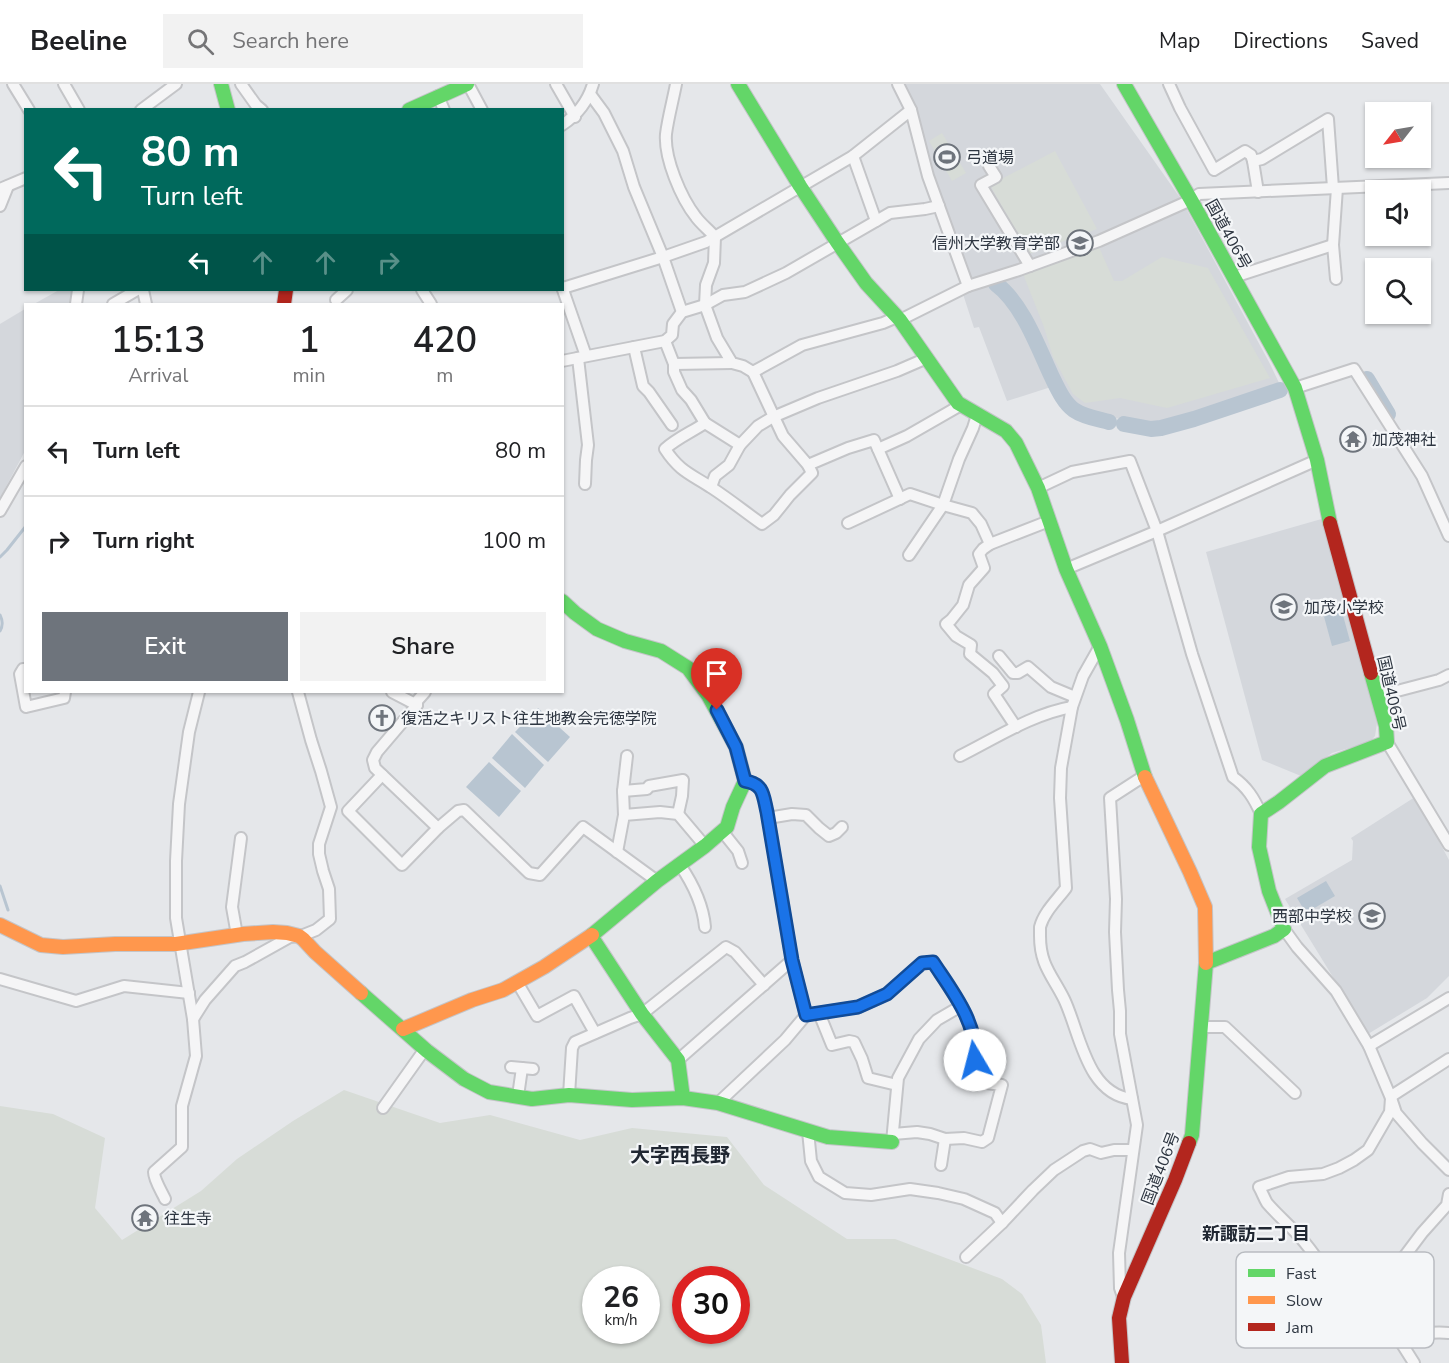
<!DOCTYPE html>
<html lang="en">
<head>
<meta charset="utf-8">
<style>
	body { margin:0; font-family:"Nunito Sans","Noto Sans JP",sans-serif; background:#f2f2f2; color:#202124; height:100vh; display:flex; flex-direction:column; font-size:22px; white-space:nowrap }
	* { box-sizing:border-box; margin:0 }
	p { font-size:20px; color:#757577 }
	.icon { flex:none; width:33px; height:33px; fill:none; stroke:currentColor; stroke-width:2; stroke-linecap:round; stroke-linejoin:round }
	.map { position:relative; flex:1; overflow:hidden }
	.side { position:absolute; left:24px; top:219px; width:540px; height:390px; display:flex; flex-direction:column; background:#fff; border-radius:0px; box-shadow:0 2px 4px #0004 }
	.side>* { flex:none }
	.banner { position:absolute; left:24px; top:24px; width:540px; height:183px; border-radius:0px; box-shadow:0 2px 4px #0004; background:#00695c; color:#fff; overflow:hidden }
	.needle { width:39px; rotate:239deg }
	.fabs { position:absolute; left:1365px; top:18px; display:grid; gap:12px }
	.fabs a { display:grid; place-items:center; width:66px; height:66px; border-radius:0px; background:#fff; box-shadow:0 2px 4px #0004; font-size:30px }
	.speed { position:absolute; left:582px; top:1182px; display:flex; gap:12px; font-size:30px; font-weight:700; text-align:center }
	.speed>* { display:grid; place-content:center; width:78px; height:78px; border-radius:50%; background:#fff; box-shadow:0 2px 4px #0004; line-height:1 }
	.speed small { font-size:15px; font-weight:400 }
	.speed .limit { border:9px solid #d22; background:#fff; color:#111 }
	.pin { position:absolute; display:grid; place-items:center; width:51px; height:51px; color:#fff; margin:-62px -26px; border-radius:50% 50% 50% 0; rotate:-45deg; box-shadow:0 0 6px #0007 }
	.pin .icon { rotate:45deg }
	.me { position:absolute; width:66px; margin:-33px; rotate:352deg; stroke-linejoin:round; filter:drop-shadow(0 0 4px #0008) }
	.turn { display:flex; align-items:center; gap:21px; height:126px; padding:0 18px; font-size:27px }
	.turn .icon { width:78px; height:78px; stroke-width:2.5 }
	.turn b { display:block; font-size:42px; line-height:51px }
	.lanes { display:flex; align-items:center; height:57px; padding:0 18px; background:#0003; justify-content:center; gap:30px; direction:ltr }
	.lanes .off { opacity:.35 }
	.eta { display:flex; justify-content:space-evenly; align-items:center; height:102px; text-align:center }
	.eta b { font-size:36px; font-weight:600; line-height:42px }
	.cta { display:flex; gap:12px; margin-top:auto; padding:12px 18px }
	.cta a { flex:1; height:69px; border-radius:0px; background:#6e747c; color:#fff; font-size:24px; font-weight:600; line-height:69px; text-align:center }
	.cta a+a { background:#f2f2f2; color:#202124 }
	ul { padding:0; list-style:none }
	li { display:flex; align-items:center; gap:18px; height:90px; padding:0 18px; border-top:2px solid #e0e0e0 }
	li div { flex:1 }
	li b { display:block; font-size:22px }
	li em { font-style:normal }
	header { display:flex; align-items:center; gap:36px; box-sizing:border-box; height:84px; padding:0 30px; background:#fff; border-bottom:2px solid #e0e0e0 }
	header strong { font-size:28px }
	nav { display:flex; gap:33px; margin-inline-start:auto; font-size:21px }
	.search { width:420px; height:54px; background:#f2f2f2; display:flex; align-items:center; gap:15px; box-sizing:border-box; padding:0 21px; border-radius:0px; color:#757577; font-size:22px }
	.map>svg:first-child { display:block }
	.built { fill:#d4d7dc }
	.green { fill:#d7dcd7; fill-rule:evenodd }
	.water { fill:#b8c5d1 }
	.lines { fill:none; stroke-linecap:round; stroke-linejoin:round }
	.stream { stroke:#b8c5d1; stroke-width:3 }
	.river { stroke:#b8c5d1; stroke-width:16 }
	.street-casing { stroke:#c4c5c8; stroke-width:14 }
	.fast-casing { stroke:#c4c5c8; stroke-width:16 }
	.slow-casing { stroke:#c4c5c8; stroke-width:16 }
	.jam-casing { stroke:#c4c5c8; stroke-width:16 }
	.street { stroke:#f5f5f6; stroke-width:10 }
	.fast { stroke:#63d668; stroke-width:14 }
	.slow { stroke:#ff974d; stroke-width:14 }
	.jam { stroke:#b3261e; stroke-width:14 }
	.route-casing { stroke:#114b97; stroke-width:15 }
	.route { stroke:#1a73e8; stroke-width:10 }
	.labels { text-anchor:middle; stroke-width:4.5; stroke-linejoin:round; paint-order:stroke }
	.poi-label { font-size:16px; fill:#2e3641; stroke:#f4f6f8; text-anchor:start }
	.street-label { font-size:16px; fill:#2e3641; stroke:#f4f6f8 }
	.neighbourhood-label { font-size:18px; font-weight:bold; fill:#202732; stroke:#f4f6f8 }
	.quarter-label { font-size:20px; font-weight:bold; fill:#202732; stroke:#f4f6f8 }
	.key { fill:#f4f6f8; stroke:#b9bcc1; stroke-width:1.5 }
	.key-label { font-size:16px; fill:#2e3641 }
</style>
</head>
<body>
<header>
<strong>Beeline</strong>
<div class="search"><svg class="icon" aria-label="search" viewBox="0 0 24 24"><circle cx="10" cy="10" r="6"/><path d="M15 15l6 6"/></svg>Search here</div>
<nav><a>Map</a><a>Directions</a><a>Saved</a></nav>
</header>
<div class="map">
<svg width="1449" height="1279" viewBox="0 0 1449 1279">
	<rect width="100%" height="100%" fill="#e5e7ea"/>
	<g class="built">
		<polygon points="902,0 1100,0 1181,115 1269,278 1281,303 1162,341 1066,327 1051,303 1007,317 979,243 974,244 962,207 970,203"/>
		<polygon points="59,206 73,206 71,220 34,220"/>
		<polygon points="25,225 25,367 0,414 0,240"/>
		<polygon points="1325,434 1377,639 1375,652 1370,658 1332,669 1301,692 1262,676 1206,468"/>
		<polygon points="1415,713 1449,776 1449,892 1427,914 1368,950 1285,815 1352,776 1353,757 1351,754"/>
	</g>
	<g class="green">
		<polygon points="942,49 966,89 952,97 929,57"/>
		<polygon points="1055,67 1097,145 1029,170 990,101"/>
		<polygon points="1098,161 1114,197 1122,197 1162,173 1208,184 1270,294 1167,324 1120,314 1085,319 1073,310 1053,273 1044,243 1023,190"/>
		<path d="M 344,1006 L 440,1039 L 490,1031 L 580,1056 L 632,1044 L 727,1053 L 764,1101 L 847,1155 L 895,1155 L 1002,1195 L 1022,1210 L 1041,1241 L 1046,1279 L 0,1279 L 0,1022 L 53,1030 L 105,1054 L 95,1124 L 122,1156 L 201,1107 L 237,1075 L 293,1037 ZM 596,1196 L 646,1196 L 646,1246 L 596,1246 ZM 686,1196 L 736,1196 L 736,1246 L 686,1246 Z"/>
	</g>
	<g class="water">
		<polygon points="1341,524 1350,557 1332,562 1323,529"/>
		<polygon points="538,624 570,653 548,678 515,648"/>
		<polygon points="512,650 544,681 525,704 492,674"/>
		<polygon points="489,678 521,707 499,733 466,703"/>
		<polygon points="1326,797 1335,812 1306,829 1297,814"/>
	</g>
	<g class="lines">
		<g class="stream">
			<polyline points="0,473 7,466 26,442"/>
			<path d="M 0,531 C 3,537 3,542 0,547"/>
			<polyline points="0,802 8,826"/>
		</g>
		<g class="river">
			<path d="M 996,200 C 1022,219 1038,263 1051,291 C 1057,303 1063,318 1074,326 C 1084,333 1098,335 1109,338"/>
			<polyline points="1367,295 1388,330"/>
			<polyline points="1124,340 1151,345 1161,344 1194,335 1280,306"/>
		</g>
		<g class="street-casing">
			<g id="street">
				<polyline points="13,0 29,26"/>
				<polyline points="64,0 79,26"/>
				<polyline points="241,0 256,21 262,26"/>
				<polyline points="468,0 482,26"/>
				<polyline points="556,0 575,33"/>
				<path d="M 676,0 C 673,16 668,34 666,50 C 664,74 681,114 696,133 C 701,140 709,146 715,153 L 714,179 L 706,201 L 705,221 L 717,254 L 732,279 L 743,282 L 753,288 L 802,261 L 883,239 L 897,233"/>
				<polyline points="898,0 911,26 928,92 968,202 1019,186 1099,157 1191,116 1199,110 1449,99"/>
				<polyline points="1169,0 1180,24 1214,86 1245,67 1251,71 1253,77"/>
				<polyline points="590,10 604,29 623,67 634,103 663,173 682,228"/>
				<polyline points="438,12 444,26"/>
				<polyline points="141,26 176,0"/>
				<path d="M 562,41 C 577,31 588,17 593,0"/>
				<polyline points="853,72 876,137"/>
				<polyline points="989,82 996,93 981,101 1030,182"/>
				<polyline points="0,105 26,94"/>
				<polyline points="1258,108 1253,77 1262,75 1328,35 1333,104"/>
				<polyline points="0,122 8,102"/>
				<polyline points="1234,193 1333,161"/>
				<polyline points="1336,195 1333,161 1337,104"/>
				<polyline points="562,203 586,272"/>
				<polyline points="563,204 663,173 706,158 853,72 911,26"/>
				<polyline points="143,206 146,220"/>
				<polyline points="422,206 431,220"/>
				<polyline points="336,216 347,206"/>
				<polyline points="76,220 78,206"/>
				<polyline points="113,220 137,206"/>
				<polyline points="900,236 968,202"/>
				<polyline points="665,257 674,280 732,279"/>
				<polyline points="634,263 643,302 649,308 672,341"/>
				<polyline points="578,274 588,361 586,376 585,400"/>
				<polyline points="562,277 665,257 672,251 673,240 682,228 705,221 723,211 745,208 786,189 890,129 925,125 939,122"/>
				<polyline points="674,280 674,288 682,306 691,316 705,339"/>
				<polyline points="1295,304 1354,285 1422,392 1449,452"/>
				<path d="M 740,361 L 705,339 C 692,348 677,354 665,365 C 680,388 691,390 712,404 C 729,415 745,428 762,440 L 774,431 L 790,411 L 812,389 L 808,381 L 783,352 L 753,288"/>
				<polyline points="878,365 907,352 961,321"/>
				<polyline points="808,381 848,364 874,356 900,415"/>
				<polyline points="711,403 715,392 729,381 740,361 758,342 773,333 818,314 897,287 927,274"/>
				<path d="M 1038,404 L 1072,388 L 1130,377 L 1157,447 L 1192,570 L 1233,693 C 1247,703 1254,714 1261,730"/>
				<polyline points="0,427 26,382"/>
				<polyline points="848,439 910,410 943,421 972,429 981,440 990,460"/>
				<polyline points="909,471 943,421 959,375 973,344 977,331"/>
				<polyline points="1066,485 1157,447 1317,376"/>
				<path d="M 1100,562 L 1083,592 L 1072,623 L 1061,684 L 1060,714 L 1066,804 C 1057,816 1044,828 1040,843 C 1040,845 1040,849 1040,852 C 1040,881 1052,891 1064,915 C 1080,948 1086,1010 1132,1015"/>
				<polyline points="999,572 1013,589 1018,589 1028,583 1051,603 1075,613"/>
				<polyline points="26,585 23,585 20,590 26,623 64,614 65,608"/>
				<polyline points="392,608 417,621"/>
				<polyline points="425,608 417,617 417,621 377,668 373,676 375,684 438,744 458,727 464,726 529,789 540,791 583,743 657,797"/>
				<polyline points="1378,612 1439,596 1449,591"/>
				<polyline points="1016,643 994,610 1003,602 993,589 970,570 971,561 956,552 946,540 951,536 963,521 969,501 984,484 979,470 983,465 990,460 1049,437"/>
				<polyline points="1387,658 1449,761"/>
				<path d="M 960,672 C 996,654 1032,630 1072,623"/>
				<polyline points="382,691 348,727 402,781 438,744"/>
				<path d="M 745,697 C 764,700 763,711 767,728 L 792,876 L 806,931"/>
				<polyline points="623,707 647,705 649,702 683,696 682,712 678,730"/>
				<polyline points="624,731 623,707 627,672"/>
				<polyline points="768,734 792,730 806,731 819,744 829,752 836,749 842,743"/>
				<polyline points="722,747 738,767 742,779"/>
				<polyline points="617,768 624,731 660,728 678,730 705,762"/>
				<path d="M 680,781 C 693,800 703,820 705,843"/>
				<polyline points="1284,845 1297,863 1336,907 1369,962 1391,1014 1396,1029 1422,1059 1449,1086"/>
				<polyline points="237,851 232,823 241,754"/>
				<polyline points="0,895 76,917 124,902 189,909"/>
				<polyline points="517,898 537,932 574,912 595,949"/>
				<polyline points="819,929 832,961 849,957 854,958 862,975 868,994 897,1001"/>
				<polyline points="193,935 205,916 235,882 245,878 290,853 301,852 316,846 330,835 329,805 323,787 319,770 319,760 331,723 321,687 311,656 298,608"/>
				<polyline points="1200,943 1225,943 1295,1009"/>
				<polyline points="1369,962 1449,914"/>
				<path d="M 1449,975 L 1393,1011 L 1391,1014 L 1390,1028 L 1368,1066 L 1354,1076 L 1339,1084 L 1323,1090 L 1289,1093 L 1259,1103 C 1262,1108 1264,1114 1267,1119 C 1279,1133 1294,1145 1305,1159 C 1332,1191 1347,1233 1390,1248 C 1408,1254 1429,1246 1449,1249"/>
				<polyline points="678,976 792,876"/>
				<polyline points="511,983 533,985"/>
				<polyline points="569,1011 572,964 575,958 630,934 642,930 726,863 735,868 764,901"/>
				<polyline points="518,1012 522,984"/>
				<polyline points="718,1019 785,956 806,931 858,923 887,910 922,879 933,878 961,922 937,936 919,955 898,994 892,1058"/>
				<polyline points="383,1024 425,965"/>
				<polyline points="808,1047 811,1077 819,1093 845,1109 871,1111 910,1105 938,1109 964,1115 995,1129 1002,1139 1033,1106 1054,1086 1083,1067 1090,1065 1101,1069 1114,1066 1133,1066"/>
				<path d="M 893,1050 L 917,1048 L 930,1050 L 945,1055 L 964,1054 L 982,1058 L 988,1054 L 1002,1001 C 994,1000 980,1000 975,992 C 971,986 975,975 975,968 C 976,954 967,934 961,922"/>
				<polyline points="941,1081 945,1055"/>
				<path d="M 165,1115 C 162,1108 154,1096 154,1088 L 182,1063 L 182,1022 L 196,972 L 193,935 L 176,834 L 176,777 L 179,720 L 189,648 L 199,608"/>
				<polyline points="966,1173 1002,1139"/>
				<polyline points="1123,1213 1120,1204 1119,1169 1137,1041 1120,950 1120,927 1118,906 1115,848 1116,815 1110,714 1144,692"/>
				<polyline points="1368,1237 1401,1177 1422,1149 1447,1121 1449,1110"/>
				<polyline points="1395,1249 1414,1279"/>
			</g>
		</g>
		<g class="fast-casing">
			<g id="fast">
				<polyline points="221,0 228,26"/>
				<polyline points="738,0 800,102 837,158 866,199 900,236 958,319 1006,347 1016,359 1038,404 1066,485 1100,562 1127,636 1145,693"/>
				<polyline points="1124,0 1191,116 1295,304 1317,376 1330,439"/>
				<polyline points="409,26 467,0"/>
				<polyline points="562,517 575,529 597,545 625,557 661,567 688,584 708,611 736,663 745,697 733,723 727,743 705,762 657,797 592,851"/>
				<polyline points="591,852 642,930 678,976 683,1014"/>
				<polyline points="361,909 427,967 464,995 489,1008 532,1015 569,1011 632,1016 683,1014 718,1019 828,1053 892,1058"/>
				<polyline points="1189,1059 1192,1051 1206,879 1274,852 1284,845 1269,807 1259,763 1261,730 1279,718 1325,682 1387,658 1386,642 1371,589"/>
			</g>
		</g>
		<g class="slow-casing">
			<g id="slow">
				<polyline points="1145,693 1190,788 1205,823 1206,879"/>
				<polyline points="0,841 41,861 63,863 115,860 176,860 243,850 273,848 287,849 299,852 303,855 315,868 361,909"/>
				<polyline points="403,945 472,916 503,906 544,883 592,851"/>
			</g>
		</g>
		<g class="jam-casing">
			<g id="jam">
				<polyline points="284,220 286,206"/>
				<polyline points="1330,439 1371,589"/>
				<polyline points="1122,1279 1119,1234 1124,1213 1175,1096 1189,1059"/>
			</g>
		</g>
		<use href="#street" class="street"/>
		<use href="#fast" class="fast"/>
		<use href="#slow" class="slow"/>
		<use href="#jam" class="jam"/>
	</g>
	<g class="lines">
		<g class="route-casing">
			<path id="route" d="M 717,626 L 736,663 L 745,697 C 764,700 763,711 767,728 L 792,876 L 806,931 L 858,923 L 887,910 L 922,879 L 933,878 C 952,907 978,939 975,976"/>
		</g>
		<use href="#route" class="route"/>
	</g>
	<defs>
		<g id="stadium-ring" transform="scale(1.35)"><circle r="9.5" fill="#f4f6f8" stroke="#6e747c" stroke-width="1.5"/><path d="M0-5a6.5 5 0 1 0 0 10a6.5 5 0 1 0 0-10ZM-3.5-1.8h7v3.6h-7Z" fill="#6e747c"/></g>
		<g id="university-ring" transform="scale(1.35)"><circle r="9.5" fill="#f4f6f8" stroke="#6e747c" stroke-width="1.5"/><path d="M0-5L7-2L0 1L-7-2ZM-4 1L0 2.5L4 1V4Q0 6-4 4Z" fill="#6e747c"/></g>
		<g id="temple-ring" transform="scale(1.35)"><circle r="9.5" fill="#f4f6f8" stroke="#6e747c" stroke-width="1.5"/><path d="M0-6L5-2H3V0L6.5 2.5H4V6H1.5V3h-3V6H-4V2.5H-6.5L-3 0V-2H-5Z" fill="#6e747c"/></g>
		<g id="school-ring" transform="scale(1.35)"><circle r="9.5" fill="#f4f6f8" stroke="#6e747c" stroke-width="1.5"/><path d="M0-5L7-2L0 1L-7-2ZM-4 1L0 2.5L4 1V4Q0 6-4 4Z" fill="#6e747c"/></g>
		<g id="church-ring" transform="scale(1.35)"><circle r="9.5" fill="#f4f6f8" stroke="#6e747c" stroke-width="1.5"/><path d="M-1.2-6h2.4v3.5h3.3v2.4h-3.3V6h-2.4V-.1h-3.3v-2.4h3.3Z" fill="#6e747c"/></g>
	</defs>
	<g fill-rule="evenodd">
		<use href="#stadium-ring" x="947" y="73"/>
		<use href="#university-ring" x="1080" y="159"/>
		<use href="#temple-ring" x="1353" y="355"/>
		<use href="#school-ring" x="1284" y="523"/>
		<use href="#church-ring" x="382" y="634"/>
		<use href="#school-ring" x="1372" y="832"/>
		<use href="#temple-ring" x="145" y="1134"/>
	</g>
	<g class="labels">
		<g class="poi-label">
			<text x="966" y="79">弓道場</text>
			<text x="1060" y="165" text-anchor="end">信州大学教育学部</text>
			<text x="1372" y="361">加茂神社</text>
			<text x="1304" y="529">加茂小学校</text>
			<text x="401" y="640">復活之キリスト往生地教会完徳学院</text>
			<text x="1352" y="838" text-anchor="end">西部中学校</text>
			<text x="164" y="1140">往生寺</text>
		</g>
		<g class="street-label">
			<text transform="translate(1229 150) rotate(61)" y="6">国道406号</text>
			<text transform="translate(1392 609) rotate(77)" y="6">国道406号</text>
			<text transform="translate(1160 1084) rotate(-69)" y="6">国道406号</text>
		</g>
		<g class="neighbourhood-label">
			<text x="1256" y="1156">新諏訪二丁目</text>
		</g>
		<g class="quarter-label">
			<text x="680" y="1078">大字西長野</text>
		</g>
	</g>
	<rect x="1236" y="1168" width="198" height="96" rx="9" class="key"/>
	<rect x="1248" y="1185" width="27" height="8" fill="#63d668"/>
	<rect x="1248" y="1212" width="27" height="8" fill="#ff974d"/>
	<rect x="1248" y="1239" width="27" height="8" fill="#b3261e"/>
	<g class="key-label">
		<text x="1286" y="1195">Fast</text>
		<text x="1286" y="1222">Slow</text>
		<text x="1286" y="1249">Jam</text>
	</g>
</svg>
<div class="fabs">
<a><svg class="needle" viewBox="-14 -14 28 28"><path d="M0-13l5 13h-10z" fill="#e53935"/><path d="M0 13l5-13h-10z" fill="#757577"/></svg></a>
<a><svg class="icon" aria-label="sound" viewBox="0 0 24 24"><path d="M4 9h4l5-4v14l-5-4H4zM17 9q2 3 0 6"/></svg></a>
<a><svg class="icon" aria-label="search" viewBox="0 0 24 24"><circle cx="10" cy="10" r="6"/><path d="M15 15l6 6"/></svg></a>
</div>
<div class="speed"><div>26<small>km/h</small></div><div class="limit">30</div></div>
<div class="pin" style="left:717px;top:626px;background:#d93025"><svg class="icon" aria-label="arrive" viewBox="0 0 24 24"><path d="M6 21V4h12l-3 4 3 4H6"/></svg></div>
<svg class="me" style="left:975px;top:976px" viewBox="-20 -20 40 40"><circle r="19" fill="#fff"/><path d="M0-13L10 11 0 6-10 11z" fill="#1a73e8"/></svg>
<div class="banner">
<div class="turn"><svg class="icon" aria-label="left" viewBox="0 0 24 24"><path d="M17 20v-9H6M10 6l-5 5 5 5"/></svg><div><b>80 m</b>Turn left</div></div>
<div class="lanes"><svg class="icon" aria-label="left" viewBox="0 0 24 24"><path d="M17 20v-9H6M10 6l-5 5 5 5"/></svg><svg class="icon off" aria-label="ahead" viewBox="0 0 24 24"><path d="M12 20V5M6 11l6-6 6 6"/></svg><svg class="icon off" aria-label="ahead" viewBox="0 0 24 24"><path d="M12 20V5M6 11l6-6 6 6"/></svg><svg class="icon off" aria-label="right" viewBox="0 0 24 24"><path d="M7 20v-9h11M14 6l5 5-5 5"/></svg></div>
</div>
<section class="side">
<div class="eta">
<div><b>15:13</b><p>Arrival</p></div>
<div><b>1</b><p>min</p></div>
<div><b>420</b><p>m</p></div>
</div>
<ul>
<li><svg class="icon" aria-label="left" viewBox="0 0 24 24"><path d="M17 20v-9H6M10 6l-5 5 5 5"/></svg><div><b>Turn left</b></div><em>80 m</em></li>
<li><svg class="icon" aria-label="right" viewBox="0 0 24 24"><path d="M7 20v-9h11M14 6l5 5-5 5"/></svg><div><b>Turn right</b></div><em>100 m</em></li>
</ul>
<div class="cta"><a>Exit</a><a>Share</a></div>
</section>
</div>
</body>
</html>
